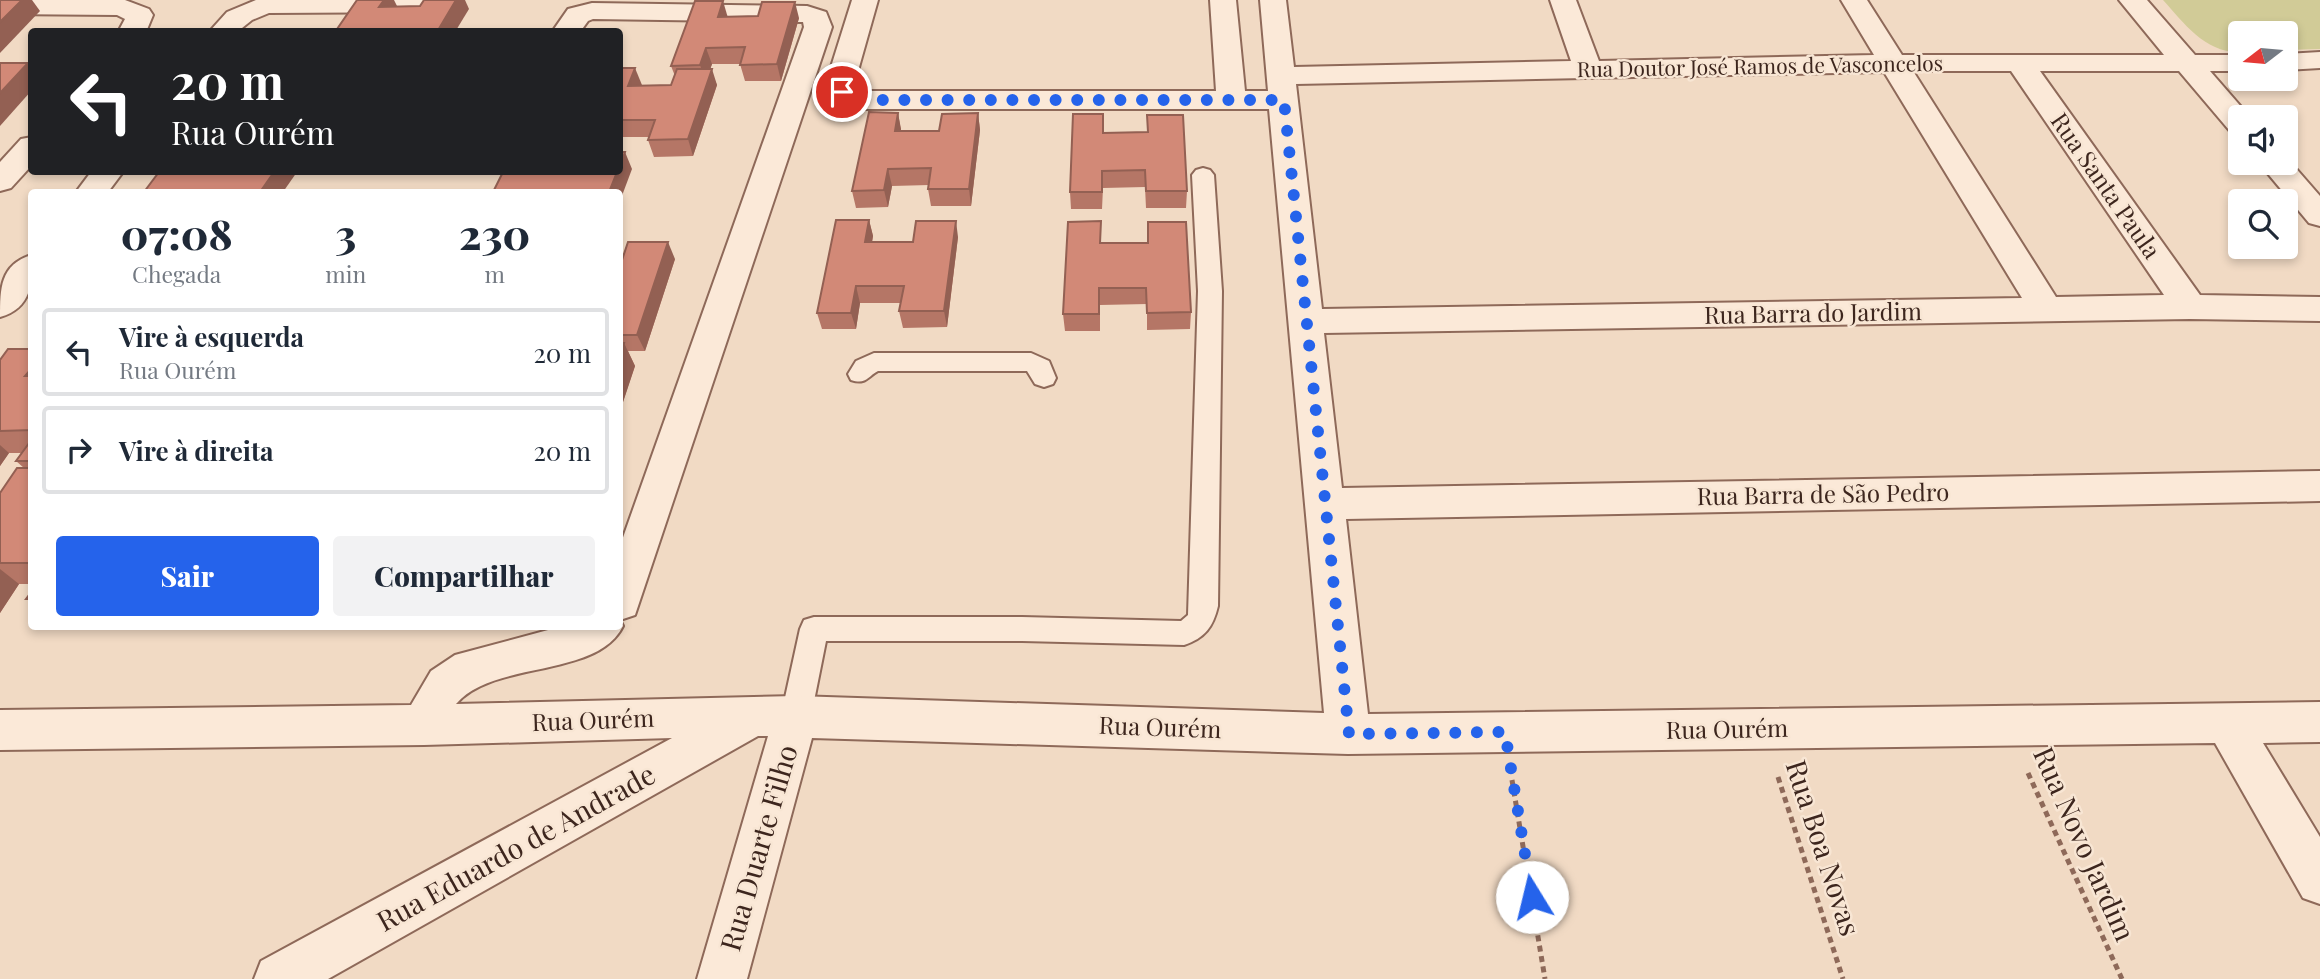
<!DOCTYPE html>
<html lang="pt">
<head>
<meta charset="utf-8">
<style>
	body { margin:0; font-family:"Playfair Display",serif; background:#f2f2f3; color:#1f2937; height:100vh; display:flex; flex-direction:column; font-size:26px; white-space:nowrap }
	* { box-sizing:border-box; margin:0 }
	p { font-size:23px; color:#747a83 }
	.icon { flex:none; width:38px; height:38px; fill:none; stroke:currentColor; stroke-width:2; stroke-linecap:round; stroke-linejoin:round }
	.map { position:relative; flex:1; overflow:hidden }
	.details { position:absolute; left:28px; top:189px; width:595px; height:441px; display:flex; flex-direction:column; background:#fff; border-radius:7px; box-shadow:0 4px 10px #0003 }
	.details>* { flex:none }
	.guide { position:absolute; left:28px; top:28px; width:595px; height:147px; border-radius:7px; box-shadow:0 4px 10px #0003; background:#202124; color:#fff; overflow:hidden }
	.needle { width:46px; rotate:254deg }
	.buttons { position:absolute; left:2228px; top:21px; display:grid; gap:14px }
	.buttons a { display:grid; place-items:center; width:70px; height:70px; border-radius:7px; background:#fff; box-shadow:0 4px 10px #0003; font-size:35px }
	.pin { position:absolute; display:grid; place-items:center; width:60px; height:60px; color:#fff; margin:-30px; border:4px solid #fff; border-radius:50%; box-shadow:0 2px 7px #0007 }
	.me { position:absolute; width:77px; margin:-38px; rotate:351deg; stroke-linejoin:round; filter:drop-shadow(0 0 5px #0008) }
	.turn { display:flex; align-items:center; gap:24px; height:147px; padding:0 28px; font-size:32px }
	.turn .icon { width:91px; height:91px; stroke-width:2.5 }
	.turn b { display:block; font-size:49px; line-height:60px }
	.eta { display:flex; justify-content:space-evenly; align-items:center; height:119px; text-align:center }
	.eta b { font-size:42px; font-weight:800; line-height:49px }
	.button { display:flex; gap:14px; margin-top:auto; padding:14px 28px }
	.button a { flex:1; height:80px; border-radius:7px; background:#2563eb; color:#fff; font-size:28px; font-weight:800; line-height:80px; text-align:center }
	.button a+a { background:#f2f2f3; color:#1f2937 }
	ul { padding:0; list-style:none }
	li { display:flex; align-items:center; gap:21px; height:88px; margin:0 14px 10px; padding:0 14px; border:4px solid #e0e1e3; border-radius:7px }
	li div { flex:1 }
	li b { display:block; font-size:26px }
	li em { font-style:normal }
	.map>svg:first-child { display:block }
	.green { fill:#d1cb97 }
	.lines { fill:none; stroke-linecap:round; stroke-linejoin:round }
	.lane-casing { stroke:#8e6959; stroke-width:4 }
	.street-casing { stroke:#8e6959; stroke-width:4 }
	.path { stroke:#8e6959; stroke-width:5; stroke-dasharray:6 4.5; stroke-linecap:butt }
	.lane { fill:#fbe9d8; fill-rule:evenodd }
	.street { fill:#fbe9d8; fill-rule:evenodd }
	.wall { fill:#b57666 }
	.shaded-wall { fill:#936053 }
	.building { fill:#d28977; stroke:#936053; stroke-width:2 }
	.route { stroke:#2563eb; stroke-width:12; stroke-dasharray:0 21.6 }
	.labels { text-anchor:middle; stroke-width:5; stroke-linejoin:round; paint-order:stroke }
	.far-street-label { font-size:21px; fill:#3d261e; stroke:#f8e6d4 }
	.street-label { font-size:24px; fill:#3d261e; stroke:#f8e6d4 }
	.near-street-label { font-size:28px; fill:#3d261e; stroke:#f8e6d4 }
</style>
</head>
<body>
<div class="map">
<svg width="2320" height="979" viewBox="0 0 2320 979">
	<rect width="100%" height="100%" fill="#f1dac4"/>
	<path class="green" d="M 2163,0 L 2320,0 L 2320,49 L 2286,50 L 2286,33 L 2240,33 L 2240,52 C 2205,53 2184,23 2163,0 Z"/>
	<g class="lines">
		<g class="lane-casing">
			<g id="lane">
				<path d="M 1203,168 L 1210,170 L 1214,175 L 1222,291 L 1218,606 C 1213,627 1205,638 1184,645 L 1022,641 L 826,641 L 811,716 L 807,726 L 796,729 L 785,726 L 781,716 L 800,629 L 804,620 L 814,617 L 1022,617 L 1181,621 L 1188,615 L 1198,291 L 1192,175 L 1196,170 Z"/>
				<path d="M 874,353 L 1031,353 L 1049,361 L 1056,378 L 1053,384 L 1044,387 L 1035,384 L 1027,371 L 878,371 C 867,377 866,385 851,380 L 848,374 L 856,361 Z"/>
			</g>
		</g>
		<g class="street-casing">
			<g id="street">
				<polygon points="0,0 125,0 149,9 153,15 146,32 118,32 125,19 117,15 0,14"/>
				<polygon points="256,0 454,0 456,4 453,10 443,12 269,13 252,20 237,32 209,32 227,12"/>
				<path d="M 852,0 L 878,0 L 854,85 L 861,91 L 1216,91 L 1210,0 L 1236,0 L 1245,91 L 1268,91 L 1260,0 L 1286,0 L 1294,67 L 1571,61 L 1550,0 L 1576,0 L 1599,61 L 1874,55 L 1841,0 L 1867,0 L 1902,55 L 2164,55 L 2119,0 L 2147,0 L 2195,55 L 2240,55 L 2240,71 L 2210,71 L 2250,117 L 2240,117 L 2240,133 L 2229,130 L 2179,71 L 2040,71 L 2200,295 L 2320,297 L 2320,321 L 2190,319 L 1324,333 L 1342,488 L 2320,471 L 2320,501 L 1346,519 L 1368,714 L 2320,702 L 2320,742 L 2263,743 L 2320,837 L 2320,904 L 2303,898 L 2215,743 L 1348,754 L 812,738 L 747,979 L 697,979 L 768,736 L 758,736 L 328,979 L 254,979 L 261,961 L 672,738 L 424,745 L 0,750 L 0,710 L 411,705 L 431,671 L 455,655 L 563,626 L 620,626 L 620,546 L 804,27 L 803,22 L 593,19 L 588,21 L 580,32 L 552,32 L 568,9 L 592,3 L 807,6 L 826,12 L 832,27 L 635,615 L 620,620 L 623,626 C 597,679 492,660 456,704 L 796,696 L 1324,713 L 1269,109 L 861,109 L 839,104 L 825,86 ZM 1913,71 L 2011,71 L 2164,295 L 2056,297 ZM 1884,72 L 2022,298 L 1322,309 L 1296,84 Z"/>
				<polygon points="2320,52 2320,68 2286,70 2286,54"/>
				<polygon points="32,137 32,165 11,188 0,191 0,162 21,139"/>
				<polygon points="2286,157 2320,196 2320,226 2309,223 2259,163 2286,163"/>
				<polygon points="91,172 123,172 108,192 76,192"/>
				<path d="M 32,255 C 32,283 32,308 0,317 C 0,289 0,264 32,255 Z"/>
			</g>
		</g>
		<g class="path">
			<polyline points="2028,773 2122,979"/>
			<polyline points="1778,777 1843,979"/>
			<polyline points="1512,780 1545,979"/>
		</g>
		<use href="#lane" class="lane"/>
		<use href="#street" class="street"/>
	</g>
	<g class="wall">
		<polygon points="727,17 799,18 781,81 745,81 740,64 712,64 710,69 717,85 693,156 654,157 648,140 649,137 621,137 620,141 620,68 641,85 671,85 675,76 671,66"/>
		<polygon points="898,113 901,131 939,131 978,113 980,130 971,206 931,206 928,189 929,185 892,186 888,207 856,208 852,191"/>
		<polygon points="1147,115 1187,191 1186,208 1146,208 1145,187 1103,188 1102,209 1071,209 1070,192 1104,133 1147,132"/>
		<polygon points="869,220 873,236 872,242 913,242 958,237 947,327 903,328 899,311 901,303 860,303 856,329 822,329 817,313"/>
		<polygon points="1101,243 1191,312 1190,329 1147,330 1147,304 1100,305 1100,331 1065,331 1063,314"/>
		<polygon points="675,259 645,351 628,351 635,366 620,411 620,263"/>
		<polygon points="32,349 32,584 19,584 0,613 0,493 24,468 16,461 21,453 9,453 0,466 0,360"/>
	</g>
	<g class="shaded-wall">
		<polygon points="22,0 32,0 40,11 0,53 0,22"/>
		<polygon points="384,0 394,0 398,8 379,7"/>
		<polygon points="456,0 465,0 469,9 455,32 437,32"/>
		<polygon points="723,1 728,18 718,17"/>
		<polygon points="795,2 799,18 781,81 777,64"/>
		<polygon points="706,48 712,64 706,82 700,65"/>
		<polygon points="28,63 32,68 32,90 0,126 0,93"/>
		<polygon points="635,68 642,85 628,86"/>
		<polygon points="712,69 717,85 693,156 688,139"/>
		<polygon points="898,113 901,129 898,148 895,131"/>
		<polygon points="978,113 980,130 971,206 969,189"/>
		<polygon points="625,152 632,169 620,201 620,192 609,192 617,172 620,172 620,166"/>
		<polygon points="888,169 892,186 888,207 884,190"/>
		<polygon points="274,172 297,172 283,192 260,192"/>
		<polygon points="869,220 873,236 869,259 865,242"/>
		<polygon points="956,221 958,237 947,327 944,311"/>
		<polygon points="668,242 675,259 645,351 637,335"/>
		<polygon points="856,286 860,303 856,329 851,313"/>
		<polygon points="624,343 635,366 620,411 620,355"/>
		<polygon points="32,368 32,382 25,376"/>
		<polygon points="0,445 9,453 0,466"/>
		<polygon points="0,569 19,584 0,613"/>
	</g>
	<g class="building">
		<polygon points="0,0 22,0 0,22"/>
		<polygon points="357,0 384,0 379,7 420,6 424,0 456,0 437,32 335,32"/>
		<polygon points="695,1 723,1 718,17 758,16 762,2 795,2 777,64 740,65 745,47 706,48 700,65 671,66"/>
		<polygon points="0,63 28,63 0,93"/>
		<polygon points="620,68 635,68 628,86 671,85 677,69 712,69 688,139 648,140 655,120 620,120"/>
		<polygon points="869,112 898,113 895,131 939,131 942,114 978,113 969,189 928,189 931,168 888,169 884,190 852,191"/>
		<polygon points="1073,114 1103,114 1103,133 1148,132 1147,115 1183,115 1187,191 1146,191 1145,170 1102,171 1102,192 1070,192"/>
		<polygon points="620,152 625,152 620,166"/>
		<polygon points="159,172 274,172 260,192 144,192"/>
		<polygon points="503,172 617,172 609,192 493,192"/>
		<polygon points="836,220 869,220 865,242 913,242 916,221 956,221 944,311 899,311 904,286 856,286 851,313 817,313"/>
		<polygon points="1101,221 1100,243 1148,243 1148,222 1186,222 1191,312 1147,313 1146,288 1099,288 1099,314 1063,314 1068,222"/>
		<polygon points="628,242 668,242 637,335 620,335 620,263 621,263"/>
		<polygon points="620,343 624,343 620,355"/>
		<polygon points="8,349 32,349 32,368 25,376 32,376 32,430 0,431 0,360"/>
		<polygon points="32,439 32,461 16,461"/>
		<polygon points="17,468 32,468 32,563 0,563 0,493"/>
		<polygon points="32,591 32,599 26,599"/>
	</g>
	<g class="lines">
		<polyline class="route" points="842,92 849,98 861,100 1284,100 1349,734 1505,732 1532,897"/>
	</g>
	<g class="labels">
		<g class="far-street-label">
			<text transform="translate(1760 67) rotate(-1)" y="7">Rua Doutor José Ramos de Vasconcelos</text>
		</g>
		<g class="street-label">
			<text transform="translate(2105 186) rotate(55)" y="8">Rua Santa Paula</text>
			<text transform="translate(1813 314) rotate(-1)" y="8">Rua Barra do Jardim</text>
			<text transform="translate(1823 495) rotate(-1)" y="8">Rua Barra de São Pedro</text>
			<text transform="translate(593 721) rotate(-2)" y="8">Rua Ourém</text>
			<text transform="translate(1160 728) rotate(2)" y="8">Rua Ourém</text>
			<text transform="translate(1727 730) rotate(-1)" y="8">Rua Ourém</text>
		</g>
		<g class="near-street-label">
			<text transform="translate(2084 844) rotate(66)" y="10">Rua Novo Jardim</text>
			<text transform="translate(516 848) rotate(-29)" y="10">Rua Eduardo de Andrade</text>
			<text transform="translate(759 848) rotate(-74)" y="10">Rua Duarte Filho</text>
			<text transform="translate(1823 848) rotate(72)" y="10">Rua Boa Novas</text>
		</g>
	</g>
</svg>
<div class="buttons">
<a><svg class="needle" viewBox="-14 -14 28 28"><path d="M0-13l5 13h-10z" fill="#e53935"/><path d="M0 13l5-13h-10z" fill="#747a83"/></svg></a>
<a><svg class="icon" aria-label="sound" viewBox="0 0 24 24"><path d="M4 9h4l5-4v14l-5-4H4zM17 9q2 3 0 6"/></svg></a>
<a><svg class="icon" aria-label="search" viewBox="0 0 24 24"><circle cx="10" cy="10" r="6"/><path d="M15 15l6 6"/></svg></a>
</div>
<div class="pin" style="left:842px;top:92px;background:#d93025"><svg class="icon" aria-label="arrive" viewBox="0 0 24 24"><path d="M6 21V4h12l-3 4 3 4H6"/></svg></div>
<svg class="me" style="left:1532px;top:897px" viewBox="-20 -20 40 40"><circle r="19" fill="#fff"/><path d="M0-13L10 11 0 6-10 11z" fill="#2563eb"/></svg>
<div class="guide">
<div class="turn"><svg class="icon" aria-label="left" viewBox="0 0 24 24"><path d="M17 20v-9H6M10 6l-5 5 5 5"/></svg><div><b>20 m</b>Rua Ourém</div></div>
</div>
<section class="details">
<div class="eta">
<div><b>07:08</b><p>Chegada</p></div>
<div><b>3</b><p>min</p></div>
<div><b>230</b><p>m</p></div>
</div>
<ul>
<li><svg class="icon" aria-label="left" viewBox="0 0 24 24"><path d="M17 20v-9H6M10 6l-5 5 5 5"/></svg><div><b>Vire à esquerda</b><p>Rua Ourém</p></div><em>20 m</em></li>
<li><svg class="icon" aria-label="right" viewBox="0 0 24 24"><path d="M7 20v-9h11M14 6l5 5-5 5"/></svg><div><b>Vire à direita</b></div><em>20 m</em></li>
</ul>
<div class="button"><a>Sair</a><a>Compartilhar</a></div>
</section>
</div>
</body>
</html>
